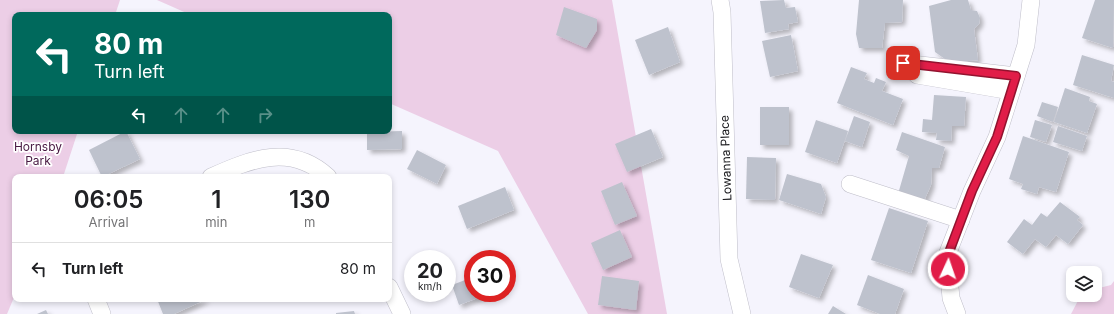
<!DOCTYPE html>
<html lang="en">
<head>
<meta charset="utf-8">
<style>
	body { margin:0; font-family:Inter,sans-serif; background:#f2f2f2; color:#202124; height:100vh; display:flex; flex-direction:column; font-size:15px; white-space:nowrap }
	* { box-sizing:border-box; margin:0 }
	p { font-size:13px; color:#757577 }
	.icon { flex:none; width:22px; height:22px; fill:none; stroke:currentColor; stroke-width:2; stroke-linecap:round; stroke-linejoin:round }
	.map { position:relative; flex:1; overflow:hidden }
	.sheet { position:absolute; left:12px; top:174px; width:380px; height:128px; display:flex; flex-direction:column; background:#fff; border-radius:8px; box-shadow:0 2px 6px #0003 }
	.sheet>* { flex:none }
	.guide { position:absolute; left:12px; top:12px; width:380px; height:122px; border-radius:8px; box-shadow:0 2px 6px #0003; background:#00695c; color:#fff; overflow:hidden }
	.fabs { position:absolute; left:1066px; top:266px; display:grid; gap:8px }
	.fabs a { display:grid; place-items:center; width:36px; height:36px; border-radius:8px; background:#fff; box-shadow:0 2px 6px #0003; font-size:20px }
	.speed { position:absolute; left:404px; top:250px; display:flex; gap:8px; font-size:20px; font-weight:700; text-align:center }
	.speed>* { display:grid; place-content:center; width:52px; height:52px; border-radius:50%; background:#fff; box-shadow:0 2px 6px #0003; line-height:1 }
	.speed small { font-size:10px; font-weight:400 }
	.speed .limit { border:6px solid #d22; background:#fff; color:#111 }
	.pin { position:absolute; display:grid; place-items:center; width:34px; height:34px; color:#fff; margin:-17px; border-radius:8px; box-shadow:0 2px 6px #0006 }
	.me { position:absolute; width:44px; margin:-22px; rotate:3deg; stroke-linejoin:round; filter:drop-shadow(0 0 3px #0008) }
	.turn { display:flex; align-items:center; gap:14px; height:84px; padding:0 16px; font-size:18px }
	.turn .icon { width:52px; height:52px; stroke-width:2.5 }
	.turn b { display:block; font-size:28px; line-height:34px }
	.lanes { display:flex; align-items:center; height:38px; padding:0 16px; background:#0003; justify-content:center; gap:20px; direction:ltr }
	.lanes .off { opacity:.35 }
	.eta { display:flex; justify-content:space-evenly; align-items:center; height:68px; text-align:center }
	.eta b { font-size:24px; font-weight:600; line-height:28px }
	ul { padding:0; list-style:none }
	li { display:flex; align-items:center; gap:12px; height:52px; padding:0 16px; border-top:1px solid #e0e0e0 }
	li div { flex:1 }
	li b { display:block; font-size:15px }
	li em { font-style:normal }
	.map>svg:first-child { display:block }
	.green { fill:#eccee6 }
	.building { fill:#bec2cd; filter:url(#shadow) }
	.lines { fill:none; stroke-linecap:round; stroke-linejoin:round }
	.minor-casing { stroke:#bfbec9; stroke-width:18 }
	.minor { stroke:#fff; stroke-width:17 }
	.route-casing { stroke:#92132f; stroke-width:10 }
	.route { stroke:#e11d48; stroke-width:7 }
	.labels { text-anchor:middle; stroke-width:3.5; stroke-linejoin:round; paint-order:stroke }
	.park-label { font-size:12px; fill:#481942; stroke:#fff }
	.street-label { font-size:12px; fill:#151519; stroke:#fff }
</style>
</head>
<body>
<div class="map">
<svg width="1114" height="314" viewBox="0 0 1114 314">
	<defs>
		<filter id="shadow"><feDropShadow dx="3.5" dy="3.5" stdDeviation="2" flood-color="#0004"/></filter>
	</defs>
	<rect width="100%" height="100%" fill="#f5f4fd"/>
	<g class="green">
		<polygon points="0,0 120,0 115,15 15,15 15,131 78,131 63,177 15,177 15,295 7,314 0,314"/>
		<polygon points="157,0 612,0 667,314 588,314 498,151 389,103 389,15 191,15"/>
		<polygon points="1114,281 1114,314 1071,314 1081,295 1095,295 1095,289 1111,285"/>
	</g>
	<g class="building">
		<polygon points="784,0 786,8 795,7 798,22 788,24 789,29 765,33 760,1"/>
		<polygon points="859,0 903,0 902,22 885,23 882,48 859,48 856,34"/>
		<polygon points="951,0 968,0 971,10 977,11 980,18 979,24 974,29 978,60 958,62 945,59 935,52 929,6"/>
		<polygon points="1095,0 1114,0 1113,48 1082,38"/>
		<polygon points="564,7 597,19 597,30 586,48 556,35"/>
		<polygon points="668,27 680,62 649,75 635,40"/>
		<polygon points="791,35 798,71 770,77 762,41"/>
		<polygon points="1082,55 1114,65 1111,81 1114,82 1114,98 1073,85"/>
		<polygon points="851,67 867,73 864,79 874,83 876,78 886,82 882,91 903,99 893,125 837,103"/>
		<polygon points="1065,88 1090,97 1089,101 1097,104 1087,133 1054,122"/>
		<polygon points="934,95 966,97 964,126 952,126 951,141 936,140 937,133 922,132 923,119 932,120"/>
		<polygon points="1042,102 1058,107 1053,122 1037,116"/>
		<rect x="760" y="107" width="29" height="38"/>
		<polygon points="854,116 870,122 862,147 845,141"/>
		<polygon points="816,120 848,131 837,163 805,152"/>
		<polygon points="1035,120 1052,125 1046,142 1030,137"/>
		<polygon points="1058,126 1087,136 1082,151 1053,142"/>
		<polygon points="651,129 663,157 627,172 615,144"/>
		<polygon points="126,131 140,159 102,177 89,150"/>
		<polygon points="402,131 402,149 367,150 367,132"/>
		<polygon points="902,132 945,147 939,168 932,168 931,185 923,203 898,194 909,156 896,150"/>
		<polygon points="1023,136 1069,152 1056,192 1039,187 1037,194 1021,189 1023,184 1009,179"/>
		<polygon points="417,150 446,165 437,184 407,169"/>
		<polygon points="747,157 776,158 775,200 746,199"/>
		<polygon points="787,174 821,184 826,197 821,214 779,200"/>
		<polygon points="622,182 637,216 615,225 601,191"/>
		<polygon points="505,187 514,210 467,229 458,206"/>
		<polygon points="1060,202 1080,217 1077,220 1083,225 1068,244 1056,235 1046,247 1035,239 1023,254 1007,242 1024,219 1032,225 1041,213 1047,217"/>
		<polygon points="889,208 928,221 911,273 871,260"/>
		<polygon points="620,230 632,257 603,270 591,243"/>
		<polygon points="801,254 833,265 819,298 789,287"/>
		<polygon points="868,275 904,289 895,314 880,314 857,305"/>
		<polygon points="602,276 639,281 636,310 598,305"/>
		<polygon points="473,277 473,293 491,293 459,305 452,285"/>
		<polygon points="157,299 207,299 174,314 163,314"/>
		<polygon points="833,306 846,314 828,314"/>
		<polygon points="46,310 48,314 37,314"/>
		<polygon points="354,311 355,314 336,314 336,313"/>
	</g>
	<g class="lines">
		<g class="minor-casing">
			<g id="minor">
				<polyline points="720,0 722,12 729,259 742,314"/>
				<polyline points="903,63 1016,76"/>
				<polyline points="917,75 1011,91"/>
				<path d="M 211,177 C 251,159 291,143 328,177"/>
				<polyline points="850,184 961,220"/>
				<polyline points="389,287 402,314"/>
				<polyline points="96,299 102,314"/>
				<polyline points="957,314 951,298 947,255 972,191 997,137 1026,45 1031,0"/>
			</g>
		</g>
		<use href="#minor" class="minor"/>
	</g>
	<g class="lines">
		<g class="route-casing">
			<polyline id="route" points="903,63 1016,76 997,137 972,191 948,255 948,269"/>
		</g>
		<use href="#route" class="route"/>
	</g>
	<g class="labels">
		<g class="park-label">
			<text x="38" y="151">Hornsby<tspan x="38" dy="14">Park</tspan></text>
		</g>
		<g class="street-label">
			<text transform="translate(726 158) rotate(-92)" y="4">Lowanna Place</text>
		</g>
	</g>
</svg>
<div class="fabs">
<a><svg class="icon" aria-label="layers" viewBox="0 0 24 24"><path d="M12 4l9 5-9 5-9-5zM3 14l9 5 9-5"/></svg></a>
</div>
<div class="speed"><div>20<small>km/h</small></div><div class="limit">30</div></div>
<div class="pin" style="left:903px;top:63px;background:#d93025"><svg class="icon" aria-label="arrive" viewBox="0 0 24 24"><path d="M6 21V4h12l-3 4 3 4H6"/></svg></div>
<svg class="me" style="left:948px;top:269px" viewBox="-20 -20 40 40"><circle r="17" fill="#e11d48" stroke="#fff" stroke-width="3"/><path d="M0-11L8 9 0 5-8 9z" fill="#fff"/></svg>
<div class="guide">
<div class="turn"><svg class="icon" aria-label="left" viewBox="0 0 24 24"><path d="M17 20v-9H6M10 6l-5 5 5 5"/></svg><div><b>80 m</b>Turn left</div></div>
<div class="lanes"><svg class="icon" aria-label="left" viewBox="0 0 24 24"><path d="M17 20v-9H6M10 6l-5 5 5 5"/></svg><svg class="icon off" aria-label="ahead" viewBox="0 0 24 24"><path d="M12 20V5M6 11l6-6 6 6"/></svg><svg class="icon off" aria-label="ahead" viewBox="0 0 24 24"><path d="M12 20V5M6 11l6-6 6 6"/></svg><svg class="icon off" aria-label="right" viewBox="0 0 24 24"><path d="M7 20v-9h11M14 6l5 5-5 5"/></svg></div>
</div>
<section class="sheet">
<div class="eta">
<div><b>06:05</b><p>Arrival</p></div>
<div><b>1</b><p>min</p></div>
<div><b>130</b><p>m</p></div>
</div>
<ul>
<li><svg class="icon" aria-label="left" viewBox="0 0 24 24"><path d="M17 20v-9H6M10 6l-5 5 5 5"/></svg><div><b>Turn left</b></div><em>80 m</em></li>
</ul>
</section>
</div>
</body>
</html>
